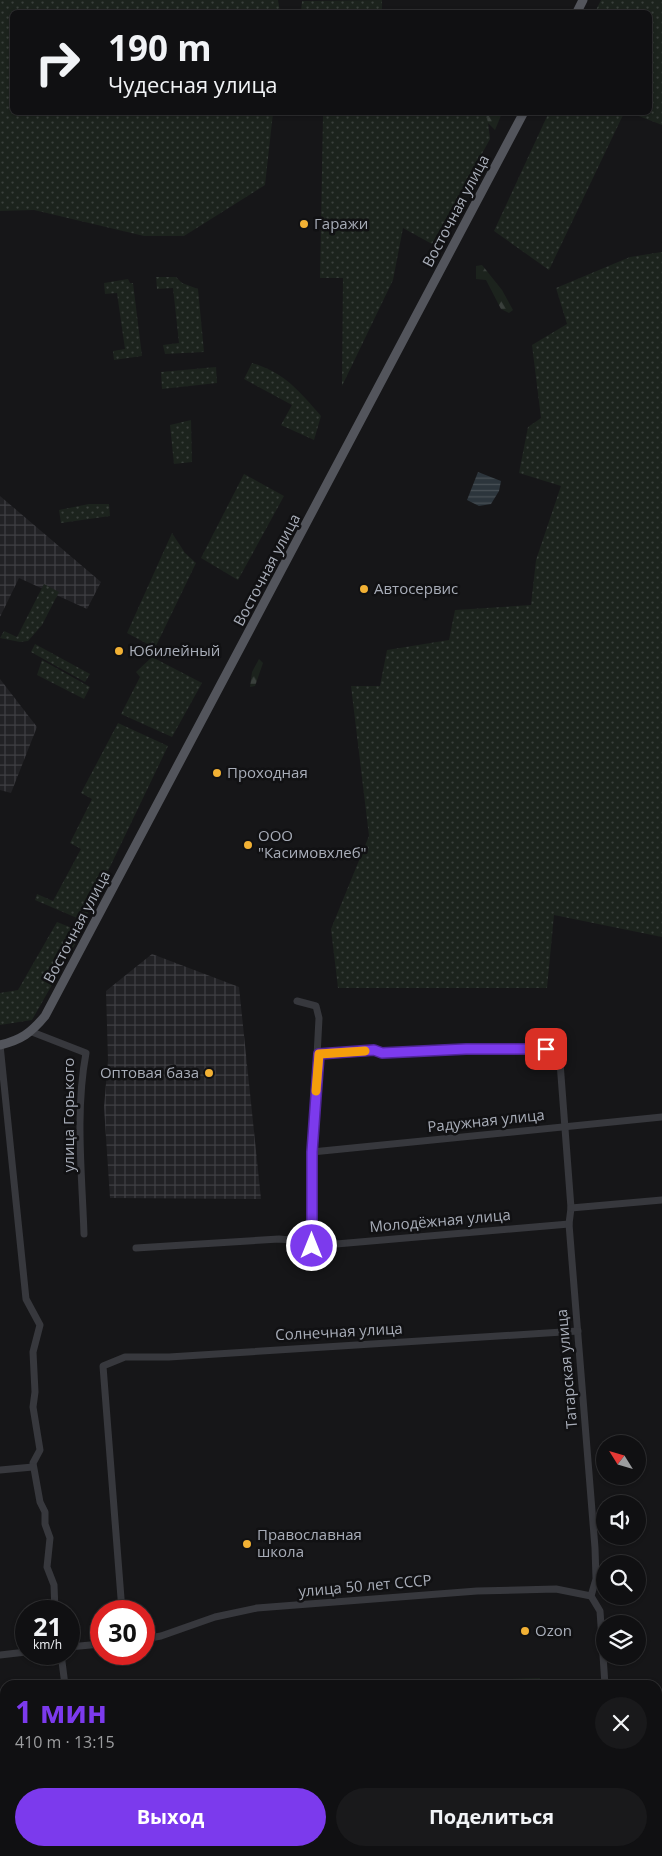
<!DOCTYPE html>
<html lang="ru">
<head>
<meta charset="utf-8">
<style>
	body { margin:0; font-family:"Open Sans",sans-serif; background:#19191b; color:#f1f3f6; height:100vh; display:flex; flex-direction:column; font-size:19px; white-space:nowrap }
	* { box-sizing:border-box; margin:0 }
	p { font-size:16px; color:#9c9d9f }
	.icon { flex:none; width:28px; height:28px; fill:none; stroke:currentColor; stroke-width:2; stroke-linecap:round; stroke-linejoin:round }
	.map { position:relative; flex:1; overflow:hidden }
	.panel { position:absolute; left:0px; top:1680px; width:662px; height:176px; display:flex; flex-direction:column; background:#101012; border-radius:15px 15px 0 0; box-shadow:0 1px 4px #0004,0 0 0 1px #303032 }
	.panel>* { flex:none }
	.hud { position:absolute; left:10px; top:10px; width:642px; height:105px; border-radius:8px; box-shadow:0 1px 4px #0004,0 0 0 1px #303032; background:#101012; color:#f1f3f6; overflow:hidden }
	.needle { width:32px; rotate:307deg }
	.buttons { position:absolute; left:596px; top:1435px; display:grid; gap:10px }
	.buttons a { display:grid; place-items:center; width:50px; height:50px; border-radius:50%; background:#101012; box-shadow:0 1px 4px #0004,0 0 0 1px #303032; font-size:25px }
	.speed { position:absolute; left:15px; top:1600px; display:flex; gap:10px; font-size:25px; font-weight:700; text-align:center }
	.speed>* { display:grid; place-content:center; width:65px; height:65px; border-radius:50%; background:#101012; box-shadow:0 1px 4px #0004,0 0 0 1px #303032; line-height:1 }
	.speed small { font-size:12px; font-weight:400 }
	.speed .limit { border:8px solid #d22; background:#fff; color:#111 }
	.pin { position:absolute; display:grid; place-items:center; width:42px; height:42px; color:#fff; margin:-21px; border-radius:10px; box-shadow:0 2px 8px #0006 }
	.me { position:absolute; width:55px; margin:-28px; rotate:0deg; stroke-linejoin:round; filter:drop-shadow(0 0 4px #0008) }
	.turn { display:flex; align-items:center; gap:18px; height:105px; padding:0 15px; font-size:22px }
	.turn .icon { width:65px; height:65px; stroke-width:2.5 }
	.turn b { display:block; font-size:35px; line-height:42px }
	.round { display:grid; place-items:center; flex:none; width:52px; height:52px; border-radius:26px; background:#19191b }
	.head { display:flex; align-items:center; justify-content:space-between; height:85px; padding:0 15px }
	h1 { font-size:30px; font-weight:700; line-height:38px; color:#7c3aed }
	.button { display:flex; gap:10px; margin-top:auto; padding:10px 15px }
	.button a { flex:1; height:58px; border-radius:30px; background:#7c3aed; color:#fff; font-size:20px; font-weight:700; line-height:58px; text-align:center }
	.button a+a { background:#19191b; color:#f1f3f6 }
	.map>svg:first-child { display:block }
	.industrial { fill:url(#industrial-grid) }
	.grass { fill:url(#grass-dots) }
	.forest { fill:url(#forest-firs) }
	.park { fill:#1c231d }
	.water { fill:url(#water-rules) }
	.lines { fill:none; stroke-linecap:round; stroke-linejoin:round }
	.minor { stroke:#37383d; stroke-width:7 }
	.major { stroke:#53555c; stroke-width:9 }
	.route-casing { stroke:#51269a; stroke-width:12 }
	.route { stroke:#7c3aed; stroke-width:9 }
	.slow { stroke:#f59e0b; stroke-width:9 }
	.poi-dot { fill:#f2b134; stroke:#111113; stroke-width:2 }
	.labels { text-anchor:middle; stroke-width:5; stroke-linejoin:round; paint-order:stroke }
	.street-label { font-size:15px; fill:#a8adb8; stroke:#111113 }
	.poi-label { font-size:15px; fill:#a8adb8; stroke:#111113; text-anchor:start }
</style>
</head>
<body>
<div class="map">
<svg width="662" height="1856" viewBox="0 0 662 1856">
	<defs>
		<pattern id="industrial-grid" width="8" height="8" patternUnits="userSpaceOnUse" patternTransform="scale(1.25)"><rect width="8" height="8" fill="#222225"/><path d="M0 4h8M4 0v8" fill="none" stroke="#3f3f43"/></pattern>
		<pattern id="grass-dots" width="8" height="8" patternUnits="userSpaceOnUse" patternTransform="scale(1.25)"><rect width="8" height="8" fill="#1c231d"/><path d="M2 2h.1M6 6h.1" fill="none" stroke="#3a403c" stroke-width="1.8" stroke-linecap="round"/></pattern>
		<pattern id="forest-firs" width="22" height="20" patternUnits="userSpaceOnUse" patternTransform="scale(1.25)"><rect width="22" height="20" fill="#1c231d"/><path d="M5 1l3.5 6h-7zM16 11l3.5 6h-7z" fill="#3a403c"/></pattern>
		<pattern id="water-rules" width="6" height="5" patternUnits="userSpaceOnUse" patternTransform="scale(1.25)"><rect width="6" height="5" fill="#2c353c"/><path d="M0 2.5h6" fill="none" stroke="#485056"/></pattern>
	</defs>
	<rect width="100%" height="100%" fill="#161618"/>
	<g class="industrial">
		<polygon points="0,496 101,582 87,609 19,578 0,617"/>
		<polygon points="0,679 37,727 11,793 0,790"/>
		<polygon points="152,954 239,987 261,1199 110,1198 104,1107 108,1060 106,991"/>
	</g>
	<g class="grass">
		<polygon points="0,0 278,0 280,12 12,12 12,112 273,113 265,185 184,236 144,236 34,210 0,211"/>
		<polygon points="382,0 382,12 301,12 302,1"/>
		<polygon points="601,0 662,0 662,125 631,113 650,112 650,12 595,12"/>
		<polygon points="293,112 487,113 490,139 432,244 403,228 393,280 342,386 343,278 320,278 323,116"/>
		<polygon points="549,112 624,113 549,270 494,231"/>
		<polygon points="662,252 662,937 554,915 547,988 338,988 331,929 369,836 351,686 380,686 387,650 449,640 455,610 531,605 536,560 561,486 519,473 528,427 541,418 532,345 567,324 556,288 630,257"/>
		<polygon points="156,277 176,277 182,283 198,289 204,352 165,354 163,345 179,343 173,288 157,289"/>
		<polygon points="128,279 130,283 133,283 142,356 114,360 113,351 125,349 117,293 105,294 104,283"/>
		<path d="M 252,363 C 285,373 299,391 321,416 L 314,440 L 281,425 L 292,405 L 244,379 Z"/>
		<polygon points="216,367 217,383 162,389 161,372"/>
		<polygon points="191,420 192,462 174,464 170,425"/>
		<polygon points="244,474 284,496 238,580 201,558"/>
		<polygon points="89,504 109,504 110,516 61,523 59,510"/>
		<polygon points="172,533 185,553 196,563 155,648 127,633"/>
		<polygon points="44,584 59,592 42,625 28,641 20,642 0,638 4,631 17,637"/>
		<polygon points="35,644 90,674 85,682 31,652"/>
		<polygon points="152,657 202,683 172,737 121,714 140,677 136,672"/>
		<polygon points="42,660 90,687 84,699 37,675"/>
		<polygon points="118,723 168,746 84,921 35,900 37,894 53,901 81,849 70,843 92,799 81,793"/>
		<polygon points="57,922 82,932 32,1020 0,1025 0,993 18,990"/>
	</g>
	<g class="forest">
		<polygon points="486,113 502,113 495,130 488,123"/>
		<polygon points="482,265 502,290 513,310 509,313 501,309 486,280 476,279 476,266"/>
		<polygon points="259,659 263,663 255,686 250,687 252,672"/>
	</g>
	<polygon class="park" points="540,1678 540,1685 508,1685 507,1679"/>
	<polygon class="water" points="478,472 501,481 499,491 491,504 479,506 467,500"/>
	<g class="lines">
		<g class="minor">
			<polyline points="297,1001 316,1006 319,1018 312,1152 313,1246 569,1224"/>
			<path d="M 32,1032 L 86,1053 C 75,1112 82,1174 84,1234"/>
			<polyline points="0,1045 26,1299 40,1325 33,1352 35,1392 33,1407 40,1450 33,1463 40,1502 45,1512 45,1524 50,1538 47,1567 54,1585 55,1611"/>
			<polyline points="319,1054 374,1050 382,1053 466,1049 559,1049 571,1208 569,1224 595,1548 596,1579 591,1596 600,1611 605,1685"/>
			<polyline points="312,1152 662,1117"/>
			<polyline points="571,1208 662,1200"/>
			<polyline points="136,1248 279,1239 313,1242"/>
			<polyline points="0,1470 33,1467"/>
			<polyline points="122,1611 103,1366 125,1357 169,1357 578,1331"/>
			<polyline points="144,1639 161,1636 215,1617 257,1608 477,1591 556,1589 591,1596"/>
			<polyline points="69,1647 101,1644"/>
			<polyline points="61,1654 65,1685"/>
			<polyline points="0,1655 26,1652"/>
			<polyline points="0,1776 5,1830"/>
			<polyline points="7,1851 7,1856"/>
			<polyline points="72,1851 72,1856"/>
			<polyline points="615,1851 615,1856"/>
			<polyline points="546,1856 563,1851"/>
		</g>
		<g class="major">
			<polyline points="577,12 583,0"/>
			<path d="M 0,1045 C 21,1040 31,1033 45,1016 L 524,112"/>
		</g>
	</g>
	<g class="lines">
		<g class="route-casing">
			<polyline id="route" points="312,1246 312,1152 319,1054 374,1050 382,1053 466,1049 546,1049"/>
		</g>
		<use href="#route" class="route"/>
		<polyline class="slow" points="316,1091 319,1054 365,1051"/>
	</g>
	<g class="poi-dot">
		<circle cx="304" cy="224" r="5"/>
		<circle cx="364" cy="589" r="5"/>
		<circle cx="119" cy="651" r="5"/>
		<circle cx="217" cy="773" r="5"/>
		<circle cx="248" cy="845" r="5"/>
		<circle cx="209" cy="1073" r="5"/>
		<circle cx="247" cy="1544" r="5"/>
		<circle cx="525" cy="1631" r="5"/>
	</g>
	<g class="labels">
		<g class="street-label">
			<text transform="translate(456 211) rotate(-62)" y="5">Восточная улица</text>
			<text transform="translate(267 570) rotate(-62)" y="5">Восточная улица</text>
			<text transform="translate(77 927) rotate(-62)" y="5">Восточная улица</text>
			<text transform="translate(69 1115) rotate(-90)" y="5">улица Горького</text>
			<text transform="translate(486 1121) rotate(-6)" y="5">Радужная улица</text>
			<text transform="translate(440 1221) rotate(-5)" y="5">Молодёжная улица</text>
			<text transform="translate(339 1332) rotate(-3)" y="5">Солнечная улица</text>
			<text transform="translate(567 1369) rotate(-95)" y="5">Татарская улица</text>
			<text transform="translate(365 1586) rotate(-5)" y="5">улица 50 лет СССР</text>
		</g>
		<g class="poi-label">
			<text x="314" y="229">Гаражи</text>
			<text x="374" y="594">Автосервис</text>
			<text x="129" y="656">Юбилейный</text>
			<text x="227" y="778">Проходная</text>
			<text x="258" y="841">ООО<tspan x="258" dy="17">"Касимовхлеб"</tspan></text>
			<text x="199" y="1078" text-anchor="end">Оптовая база</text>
			<text x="257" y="1540">Православная<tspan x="257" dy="17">школа</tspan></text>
			<text x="535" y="1636">Ozon</text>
		</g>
	</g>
</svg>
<div class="buttons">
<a><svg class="needle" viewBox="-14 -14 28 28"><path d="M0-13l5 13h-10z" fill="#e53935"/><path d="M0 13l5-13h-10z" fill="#9c9d9f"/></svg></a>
<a><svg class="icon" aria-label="sound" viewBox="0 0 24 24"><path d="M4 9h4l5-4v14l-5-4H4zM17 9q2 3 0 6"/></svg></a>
<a><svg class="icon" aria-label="search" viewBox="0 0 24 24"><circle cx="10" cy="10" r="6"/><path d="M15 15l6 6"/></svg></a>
<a><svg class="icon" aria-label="layers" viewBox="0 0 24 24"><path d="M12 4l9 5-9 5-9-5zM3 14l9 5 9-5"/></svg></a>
</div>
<div class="speed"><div>21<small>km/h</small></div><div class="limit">30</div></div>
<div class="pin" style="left:546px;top:1049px;background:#d93025"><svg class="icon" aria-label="arrive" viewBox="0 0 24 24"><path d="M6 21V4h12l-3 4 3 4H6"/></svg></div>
<svg class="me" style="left:312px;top:1246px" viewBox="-20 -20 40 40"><circle r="17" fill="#7c3aed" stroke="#fff" stroke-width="3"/><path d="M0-11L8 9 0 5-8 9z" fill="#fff"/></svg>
<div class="hud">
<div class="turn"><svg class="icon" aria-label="right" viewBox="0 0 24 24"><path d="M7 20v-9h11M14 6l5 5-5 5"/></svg><div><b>190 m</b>Чудесная улица</div></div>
</div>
<section class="panel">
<div class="head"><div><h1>1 мин</h1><p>410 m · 13:15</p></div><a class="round"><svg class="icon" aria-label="close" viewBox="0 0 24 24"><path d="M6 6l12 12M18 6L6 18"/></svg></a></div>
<div class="button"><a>Выход</a><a>Поделиться</a></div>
</section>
</div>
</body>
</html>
